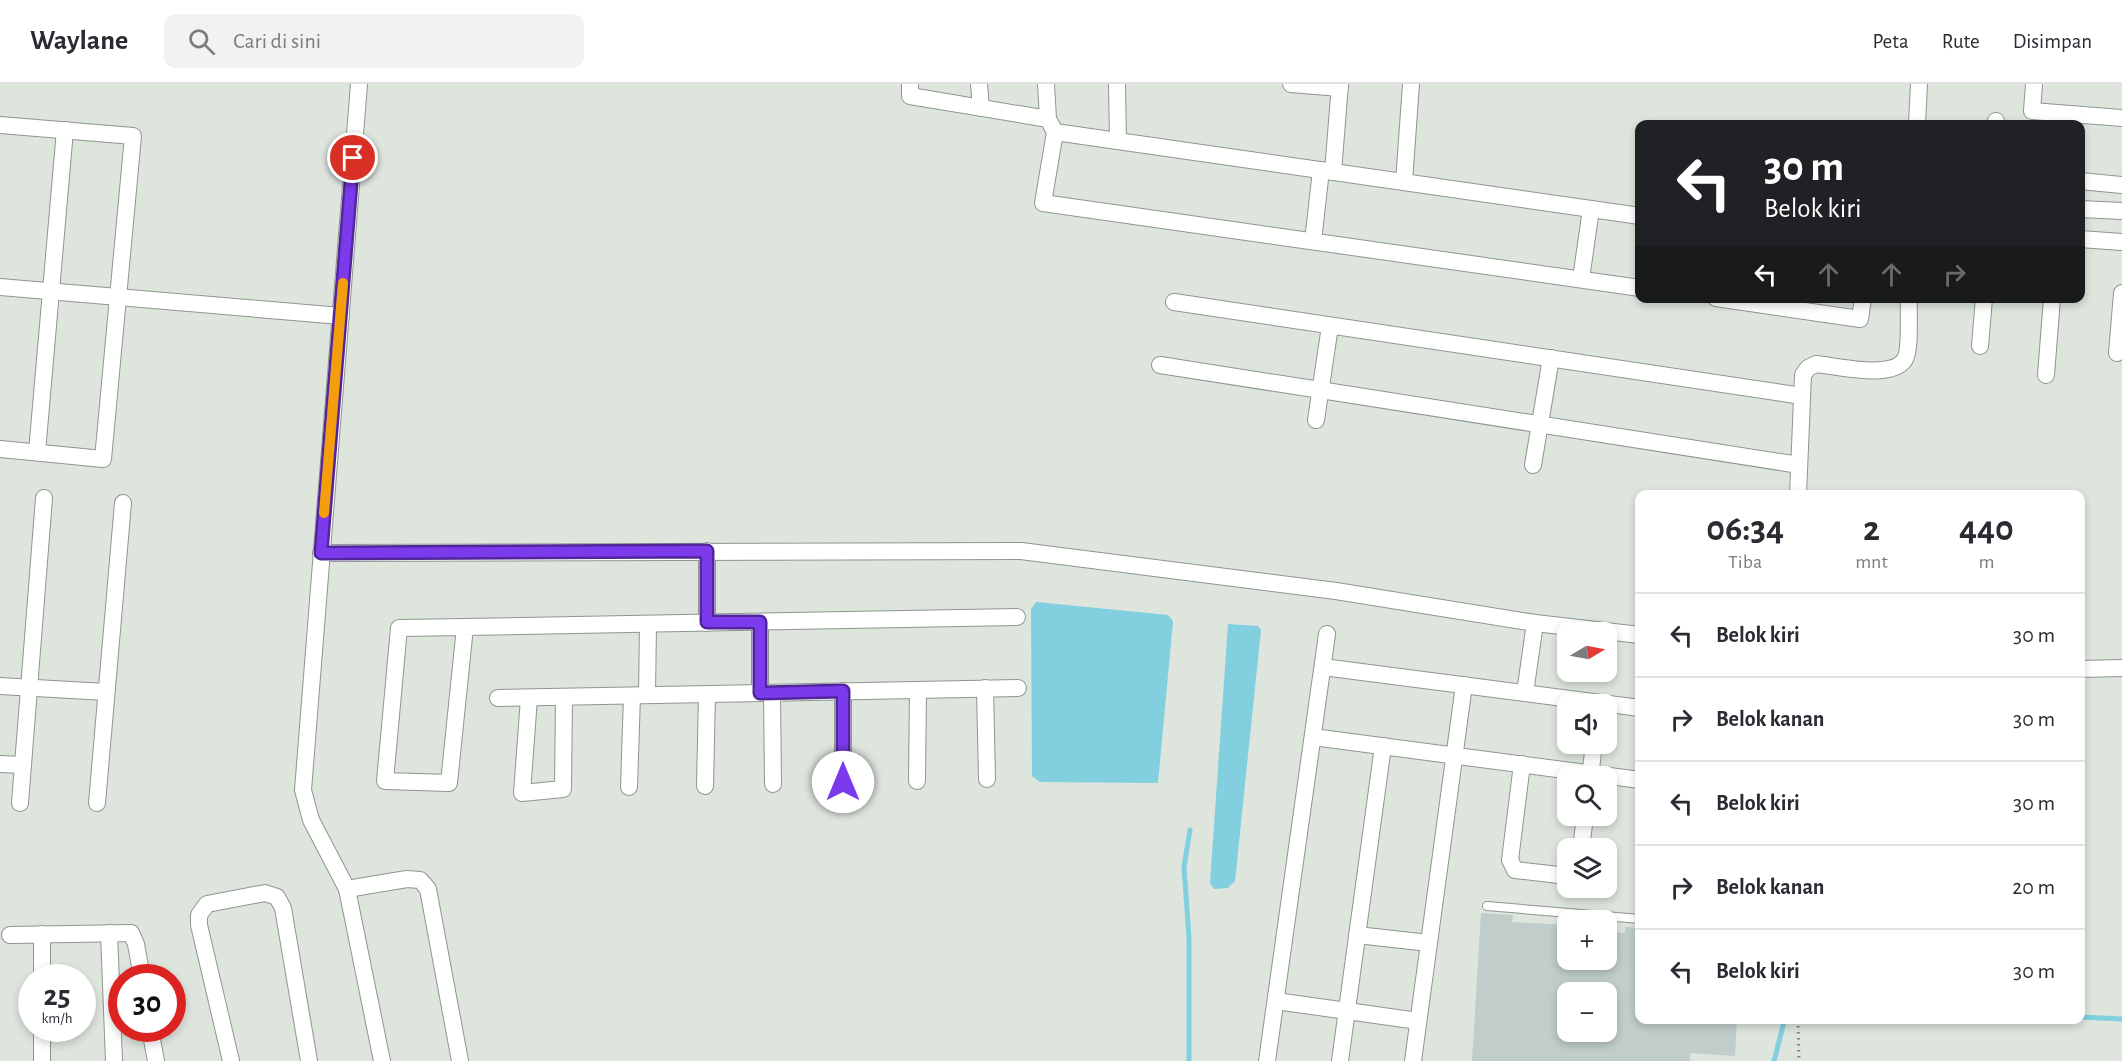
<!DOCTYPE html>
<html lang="id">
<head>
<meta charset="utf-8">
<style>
	body { margin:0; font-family:"Alegreya Sans",sans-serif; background:#f2f2f3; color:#2b2b33; height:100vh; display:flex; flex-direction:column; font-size:22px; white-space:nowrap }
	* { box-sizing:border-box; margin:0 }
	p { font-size:20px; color:#7c7c81 }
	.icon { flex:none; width:33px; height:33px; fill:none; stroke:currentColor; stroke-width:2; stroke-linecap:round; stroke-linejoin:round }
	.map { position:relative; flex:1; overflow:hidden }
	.panel { position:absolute; left:1635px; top:406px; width:450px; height:534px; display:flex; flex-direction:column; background:#fff; border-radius:12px; box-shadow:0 3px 9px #0003 }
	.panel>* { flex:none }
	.top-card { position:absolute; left:1635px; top:36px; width:450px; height:183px; border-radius:12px; box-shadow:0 3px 9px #0003; background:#202124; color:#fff; overflow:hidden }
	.needle { width:39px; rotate:80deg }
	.controls { position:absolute; left:1557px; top:538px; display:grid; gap:12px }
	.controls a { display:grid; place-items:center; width:60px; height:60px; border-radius:12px; background:#fff; box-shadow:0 3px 9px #0003; font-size:30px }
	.speed { position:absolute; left:18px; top:880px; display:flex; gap:12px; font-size:30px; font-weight:700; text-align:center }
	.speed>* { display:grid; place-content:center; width:78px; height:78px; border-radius:50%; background:#fff; box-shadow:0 3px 9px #0003; line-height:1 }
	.speed small { font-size:15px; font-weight:400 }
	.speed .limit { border:9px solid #d22; background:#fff; color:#111 }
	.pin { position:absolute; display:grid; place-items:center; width:51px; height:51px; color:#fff; margin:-26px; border:3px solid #fff; border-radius:50%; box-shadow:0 2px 6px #0007 }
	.me { position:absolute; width:66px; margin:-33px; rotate:0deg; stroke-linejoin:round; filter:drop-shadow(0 0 4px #0008) }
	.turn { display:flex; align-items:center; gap:21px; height:126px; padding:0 30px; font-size:27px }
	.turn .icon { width:78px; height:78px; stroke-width:2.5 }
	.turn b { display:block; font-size:42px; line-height:51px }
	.lanes { display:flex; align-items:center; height:57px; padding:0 30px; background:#0003; justify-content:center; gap:30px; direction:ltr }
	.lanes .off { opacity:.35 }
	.eta { display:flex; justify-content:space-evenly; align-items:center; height:102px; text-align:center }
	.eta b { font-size:36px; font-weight:600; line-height:42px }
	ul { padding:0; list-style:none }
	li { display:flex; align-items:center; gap:18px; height:84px; padding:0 30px; border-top:2px solid #e1e1e2 }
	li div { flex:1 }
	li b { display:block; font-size:22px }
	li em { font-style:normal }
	header { display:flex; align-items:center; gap:36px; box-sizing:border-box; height:84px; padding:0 30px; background:#fff; border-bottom:2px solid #e1e1e2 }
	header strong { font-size:28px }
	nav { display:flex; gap:33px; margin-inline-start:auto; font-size:21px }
	.search { width:420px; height:54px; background:#f2f2f3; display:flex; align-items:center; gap:15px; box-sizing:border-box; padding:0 21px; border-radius:12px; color:#7c7c81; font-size:22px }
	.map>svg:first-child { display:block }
	.water { fill:#81cfdf }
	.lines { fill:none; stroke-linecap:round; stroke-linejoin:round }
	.stream { stroke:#81cfdf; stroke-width:5 }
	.building { fill:#c0cdca; fill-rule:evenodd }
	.lane-casing { stroke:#8e968e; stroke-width:10 }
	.street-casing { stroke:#8e968e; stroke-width:18 }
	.path { stroke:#7a7f7a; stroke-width:3; stroke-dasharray:1.5 4.5; stroke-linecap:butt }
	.lane { stroke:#fff; stroke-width:8 }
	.street { stroke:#fff; stroke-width:16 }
	.route-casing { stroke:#51269a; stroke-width:15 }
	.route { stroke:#7c3aed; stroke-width:10 }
	.slow { stroke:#f59e0b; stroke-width:10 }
</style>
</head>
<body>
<header>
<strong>Waylane</strong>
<div class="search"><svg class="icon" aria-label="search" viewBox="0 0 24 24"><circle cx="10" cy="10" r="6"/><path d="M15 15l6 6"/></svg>Cari di sini</div>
<nav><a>Peta</a><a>Rute</a><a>Disimpan</a></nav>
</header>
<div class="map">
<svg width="2122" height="977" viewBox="0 0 2122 977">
	<rect width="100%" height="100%" fill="#dde5dd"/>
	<g class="water">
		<polygon points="1036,518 1168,531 1173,537 1158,699 1040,698 1032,692 1031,525"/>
		<polygon points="1228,540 1258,542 1261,546 1235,797 1228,804 1214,805 1210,799"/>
	</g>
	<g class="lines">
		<g class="stream">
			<polyline points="2080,933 2122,935"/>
			<polyline points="1189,977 1189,854 1184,783 1190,746"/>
			<polyline points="1774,977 1784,938 1790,936"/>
		</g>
	</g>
	<path class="building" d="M 1481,829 L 1513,831 L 1512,838 L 1568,841 L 1568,876 L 1606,876 L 1606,847 L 1625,849 L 1625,843 L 1640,844 L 1640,936 L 1737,936 L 1735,972 L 1690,969 L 1690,977 L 1472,977 ZM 1567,909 L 1606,909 L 1606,948 L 1565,948 Z"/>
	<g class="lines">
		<g class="lane-casing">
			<polyline id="lane" points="1487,822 1640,835"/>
		</g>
		<g class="street-casing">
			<g id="street">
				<polyline points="359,0 303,706 311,736 347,805 382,977"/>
				<polyline points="910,0 910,12 1048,35 1055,48 1640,132"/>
				<polyline points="979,0 981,24"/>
				<polyline points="1046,0 1048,35"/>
				<polyline points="1117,0 1118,57"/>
				<polyline points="1291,0 1340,4"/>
				<polyline points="2034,0 2032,27 2122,34"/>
				<polyline points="1917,40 1919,0"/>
				<polyline points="1996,40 1996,37"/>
				<polyline points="0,41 133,52 103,375 0,365"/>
				<polyline points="1055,48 1043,119 1640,204"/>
				<polyline points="1333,88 1340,0"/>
				<polyline points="2080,97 2122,101"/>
				<polyline points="1404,98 1411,0"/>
				<polyline points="2080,125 2122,127"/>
				<polyline points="2080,155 2122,158"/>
				<polyline points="1313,157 1321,86"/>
				<polyline points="1581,195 1591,125"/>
				<polyline points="0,203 341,232"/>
				<polyline points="1716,214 1860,235 1863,214"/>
				<polyline points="1174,218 1802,312"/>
				<polyline points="1980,262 1984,214"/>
				<polyline points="2117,269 2122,209"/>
				<polyline points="1160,281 1799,381"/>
				<polyline points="2046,291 2052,214"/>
				<polyline points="1316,336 1330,242"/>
				<polyline points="37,368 65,46"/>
				<polyline points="1533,381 1551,274"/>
				<path d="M 1798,411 L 1803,291 L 1808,284 L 1816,280 C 1837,282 1893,296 1905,275 C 1911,264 1908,228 1909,214"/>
				<polyline points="321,469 1021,467 1336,507 1535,539 1640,551"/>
				<polyline points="760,538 760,609"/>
				<polyline points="707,539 707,467"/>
				<polyline points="465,543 449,699 385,697 399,544 465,543 1017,533"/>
				<polyline points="1323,583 1640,624"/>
				<polyline points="2080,585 2122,584"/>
				<polyline points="0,602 106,608"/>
				<polyline points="985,604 987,695"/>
				<polyline points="772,609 773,700"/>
				<polyline points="1525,609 1535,539"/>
				<polyline points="647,611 648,540"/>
				<polyline points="498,614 1018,604"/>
				<polyline points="529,614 522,709 563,705 564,613"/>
				<polyline points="1313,653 1640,696"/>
				<polyline points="0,680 23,681"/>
				<polyline points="1522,680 1510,776 1515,786 1568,792"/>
				<polyline points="1590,693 1594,660"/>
				<polyline points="917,697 918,606"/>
				<polyline points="843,698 843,607"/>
				<polyline points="705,702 707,610"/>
				<polyline points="629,703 632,612"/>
				<polyline points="20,719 44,414"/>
				<polyline points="97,719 123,419"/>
				<polyline points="1581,765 1585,732"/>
				<polyline points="347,805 407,795 420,796 428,805 460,977"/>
				<polyline points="109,849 114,977"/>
				<polyline points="42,850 42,894"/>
				<polyline points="10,851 131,849 136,860 142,894"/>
				<polyline points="1357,851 1429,859"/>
				<polyline points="1276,917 1418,937"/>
				<polyline points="42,945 42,977"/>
				<polyline points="150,945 156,977"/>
				<polyline points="231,977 199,841 199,831 207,820 265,809 277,813 283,824 309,977"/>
				<polyline points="1267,977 1327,550"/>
				<polyline points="1340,977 1383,662"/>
				<polyline points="1413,977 1464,601"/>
			</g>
		</g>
		<polyline class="path" points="1798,936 1799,977"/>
		<use href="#lane" class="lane"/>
		<use href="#street" class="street"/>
	</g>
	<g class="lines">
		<g class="route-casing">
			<polyline id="route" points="353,74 321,469 707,467 707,538 760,538 760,609 843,607 843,698"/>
		</g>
		<use href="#route" class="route"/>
		<polyline class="slow" points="324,429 343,199"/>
	</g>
</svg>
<div class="controls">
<a><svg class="needle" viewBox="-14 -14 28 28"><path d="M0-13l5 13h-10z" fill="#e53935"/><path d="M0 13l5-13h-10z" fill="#7c7c81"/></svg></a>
<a><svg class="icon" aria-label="sound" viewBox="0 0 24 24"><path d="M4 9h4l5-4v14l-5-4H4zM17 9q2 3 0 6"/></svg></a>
<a><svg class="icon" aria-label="search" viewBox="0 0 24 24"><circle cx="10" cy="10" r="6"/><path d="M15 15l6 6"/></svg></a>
<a><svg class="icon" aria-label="layers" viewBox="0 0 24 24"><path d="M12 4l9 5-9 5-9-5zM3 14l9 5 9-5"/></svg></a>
<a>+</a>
<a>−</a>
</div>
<div class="speed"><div>25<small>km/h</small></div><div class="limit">30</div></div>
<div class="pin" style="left:353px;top:74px;background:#d93025"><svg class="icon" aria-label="arrive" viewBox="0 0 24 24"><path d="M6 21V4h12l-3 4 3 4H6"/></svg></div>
<svg class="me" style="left:843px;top:698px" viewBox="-20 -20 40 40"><circle r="19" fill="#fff"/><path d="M0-13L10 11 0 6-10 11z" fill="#7c3aed"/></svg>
<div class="top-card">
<div class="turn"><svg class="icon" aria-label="left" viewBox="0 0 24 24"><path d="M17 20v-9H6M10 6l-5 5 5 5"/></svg><div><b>30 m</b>Belok kiri</div></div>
<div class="lanes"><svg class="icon" aria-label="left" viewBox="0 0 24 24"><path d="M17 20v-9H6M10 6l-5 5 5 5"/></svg><svg class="icon off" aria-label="ahead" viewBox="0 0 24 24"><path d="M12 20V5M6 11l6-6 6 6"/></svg><svg class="icon off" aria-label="ahead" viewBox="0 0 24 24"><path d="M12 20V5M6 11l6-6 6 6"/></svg><svg class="icon off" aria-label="right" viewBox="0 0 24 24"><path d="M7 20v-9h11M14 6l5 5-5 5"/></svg></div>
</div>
<section class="panel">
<div class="eta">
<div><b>06:34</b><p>Tiba</p></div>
<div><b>2</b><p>mnt</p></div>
<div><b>440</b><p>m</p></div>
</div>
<ul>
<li><svg class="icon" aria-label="left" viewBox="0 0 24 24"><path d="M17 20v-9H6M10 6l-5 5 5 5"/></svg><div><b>Belok kiri</b></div><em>30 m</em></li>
<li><svg class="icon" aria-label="right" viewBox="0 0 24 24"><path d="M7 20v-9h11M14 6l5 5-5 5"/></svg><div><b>Belok kanan</b></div><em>30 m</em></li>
<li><svg class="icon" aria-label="left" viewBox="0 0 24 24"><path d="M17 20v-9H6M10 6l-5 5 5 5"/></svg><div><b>Belok kiri</b></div><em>30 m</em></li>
<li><svg class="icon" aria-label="right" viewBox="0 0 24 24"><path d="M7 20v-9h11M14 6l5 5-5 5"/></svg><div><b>Belok kanan</b></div><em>20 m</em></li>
<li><svg class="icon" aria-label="left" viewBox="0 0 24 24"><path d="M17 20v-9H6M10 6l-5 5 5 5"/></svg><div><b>Belok kiri</b></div><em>30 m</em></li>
</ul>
</section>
</div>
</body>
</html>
